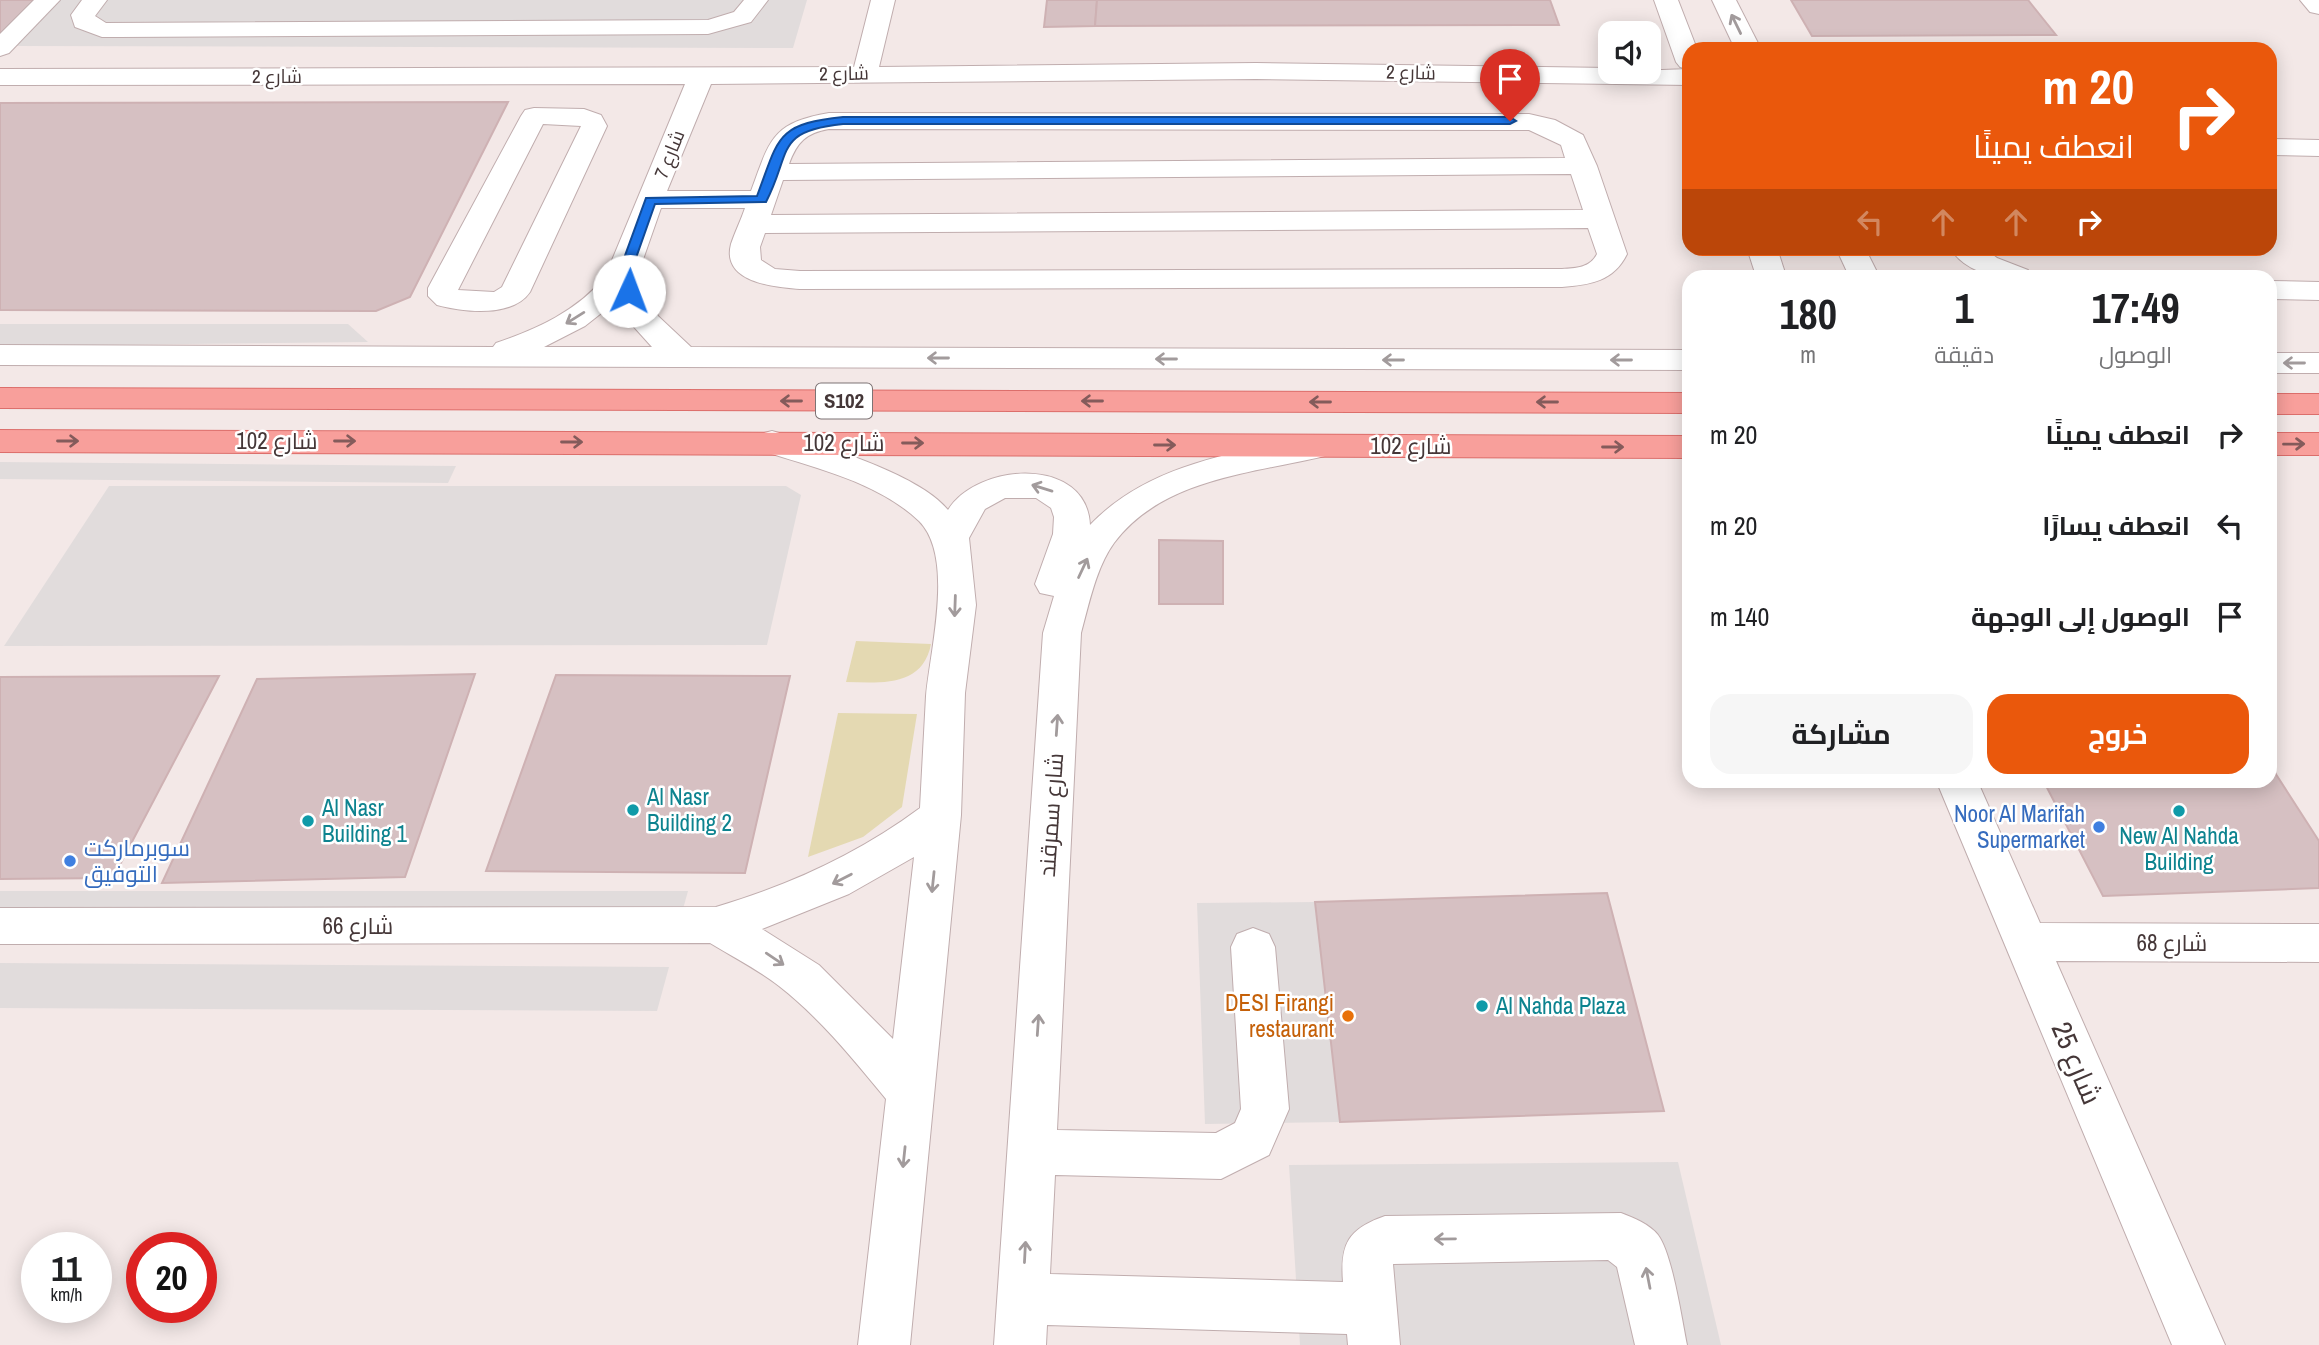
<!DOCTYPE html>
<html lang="ar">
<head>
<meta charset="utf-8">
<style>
	body { margin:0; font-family:"Archivo Narrow",Cairo,sans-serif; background:#f6f6f6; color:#202124; direction:rtl; height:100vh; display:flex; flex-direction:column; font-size:26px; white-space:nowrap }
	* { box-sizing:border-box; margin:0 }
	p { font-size:23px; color:#757577 }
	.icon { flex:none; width:38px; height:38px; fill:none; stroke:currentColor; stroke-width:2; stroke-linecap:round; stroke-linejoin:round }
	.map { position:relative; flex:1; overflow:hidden; direction:ltr }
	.details { position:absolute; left:1682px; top:270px; width:595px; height:518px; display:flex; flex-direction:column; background:#fff; border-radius:21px; box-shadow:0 4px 18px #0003; direction:rtl }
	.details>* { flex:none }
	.top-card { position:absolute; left:1682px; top:42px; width:595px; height:214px; border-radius:21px; box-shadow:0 4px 18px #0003; direction:rtl; background:#ea580c; color:#fff; overflow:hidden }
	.controls { position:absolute; left:1598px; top:21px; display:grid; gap:14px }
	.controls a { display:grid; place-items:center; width:63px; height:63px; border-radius:14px; background:#fff; box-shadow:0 4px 18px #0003; font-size:35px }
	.speed { position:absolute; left:21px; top:1232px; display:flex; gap:14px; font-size:35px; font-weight:700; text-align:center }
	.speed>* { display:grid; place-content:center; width:91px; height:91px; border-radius:50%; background:#fff; box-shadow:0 4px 18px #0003; line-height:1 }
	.speed small { font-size:18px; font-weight:400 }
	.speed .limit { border:10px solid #d22; background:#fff; color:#111 }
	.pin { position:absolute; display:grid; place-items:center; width:60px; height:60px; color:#fff; margin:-72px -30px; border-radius:50% 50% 50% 0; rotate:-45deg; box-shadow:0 0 7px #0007 }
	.pin .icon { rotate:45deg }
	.me { position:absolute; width:77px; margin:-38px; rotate:2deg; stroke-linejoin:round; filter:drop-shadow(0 0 5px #0008) }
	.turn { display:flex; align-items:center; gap:24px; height:147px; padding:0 28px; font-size:32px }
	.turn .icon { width:91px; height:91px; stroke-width:2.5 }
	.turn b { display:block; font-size:49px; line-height:60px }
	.lanes { display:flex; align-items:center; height:66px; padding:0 28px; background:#0003; justify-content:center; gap:35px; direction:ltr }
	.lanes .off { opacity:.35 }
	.eta { display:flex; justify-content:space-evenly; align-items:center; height:119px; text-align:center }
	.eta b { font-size:42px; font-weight:700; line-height:49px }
	.primary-button { display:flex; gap:14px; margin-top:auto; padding:14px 28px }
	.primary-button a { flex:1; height:80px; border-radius:21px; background:#ea580c; color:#fff; font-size:28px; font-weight:700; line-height:80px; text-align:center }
	.primary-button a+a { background:#f6f6f6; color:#202124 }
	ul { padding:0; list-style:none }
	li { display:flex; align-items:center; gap:21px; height:91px; padding:0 28px }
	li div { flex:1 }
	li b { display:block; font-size:26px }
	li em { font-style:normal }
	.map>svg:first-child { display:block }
	.green { fill:#e4d9b2 }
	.parking { fill:#e1dcdc }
	.building { fill:#d6c0c2; stroke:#ceb1b3; stroke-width:2 }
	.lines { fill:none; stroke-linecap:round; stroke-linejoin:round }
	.minor-casing { stroke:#c0adae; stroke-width:2 }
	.major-casing { stroke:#dc6e6b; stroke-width:2 }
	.minor { fill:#fff; fill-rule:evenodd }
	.major { fill:#f89f9b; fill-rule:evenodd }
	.oneway { stroke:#a29b9c }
	.oneway2 { stroke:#845b5b }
	.route { fill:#1a73e8; stroke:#114b97; stroke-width:2 }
	.culture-dot { fill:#0f9aa8; stroke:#fff; stroke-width:2.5 }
	.shop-dot { fill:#3f7fe0; stroke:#fff; stroke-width:2.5 }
	.food-dot { fill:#e8710a; stroke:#fff; stroke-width:2.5 }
	.labels { text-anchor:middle; stroke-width:5; stroke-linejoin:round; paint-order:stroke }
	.far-street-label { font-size:19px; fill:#453738; stroke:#fff }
	.shield { fill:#fff; stroke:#7d7374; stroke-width:2 }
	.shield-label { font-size:21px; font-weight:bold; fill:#453738 }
	.street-label { font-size:23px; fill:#453738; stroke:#fff }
	.culture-label { font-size:23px; fill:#0d838f; stroke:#fff; text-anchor:start }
	.shop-label { font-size:23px; fill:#366cbe; stroke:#fff; text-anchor:end }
	.food-label { font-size:23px; fill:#c56008; stroke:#fff; text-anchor:end }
	.near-street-label { font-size:28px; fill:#453738; stroke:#fff }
</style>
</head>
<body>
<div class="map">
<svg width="2319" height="1345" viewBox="0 0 2319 1345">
	<rect width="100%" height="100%" fill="#f3e8e7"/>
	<g class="green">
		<path d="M 856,641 L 931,644 C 923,687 881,683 846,682 Z"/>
		<polygon points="838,713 917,714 902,807 863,837 808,857"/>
	</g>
	<g class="parking">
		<polygon points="60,0 807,0 793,48 14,46"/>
		<polygon points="0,324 348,324 368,342 0,346"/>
		<polygon points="0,462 456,466 448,483 0,479"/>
		<polygon points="109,486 786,486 801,495 767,645 4,646"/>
		<polygon points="0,891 688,891 683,909 0,908"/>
		<polygon points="1315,902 1340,1122 1205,1124 1197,903"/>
		<polygon points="0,963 669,967 657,1011 0,1008"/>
		<polygon points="1678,1162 1721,1345 1300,1345 1289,1165"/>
	</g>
	<g class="building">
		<polygon points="0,0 39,0 0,39"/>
		<polygon points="1047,0 1097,0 1095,26 1044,27"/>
		<polygon points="1097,0 1550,0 1559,25 1095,26"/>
		<polygon points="1791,0 2028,0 2056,35 1812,36"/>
		<polygon points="508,102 410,297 376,311 0,310 0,103"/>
		<polygon points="1159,540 1223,541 1223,604 1159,604"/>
		<polygon points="475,674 405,877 162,883 257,679"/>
		<polygon points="556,675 790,676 745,873 486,871"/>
		<polygon points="219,676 113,878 0,879 0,677"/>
		<polygon points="2270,765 2319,841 2319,888 2103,896 2043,780 2270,780"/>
		<polygon points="1607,893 1664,1111 1340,1122 1315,902"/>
	</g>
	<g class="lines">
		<g class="minor-casing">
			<g id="minor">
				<polygon points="34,0 60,0 9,53 0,56 0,34"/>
				<polygon points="82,0 107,0 95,16 106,23 708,20 734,12 744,0 768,0 751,22 708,34 118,37 102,37 75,27 71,15"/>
				<path d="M 871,0 L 895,0 L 879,67 L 1256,63 L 1610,68 L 1610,72 L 1688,69 L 1680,67 L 1676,62 L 1654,0 L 1678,0 L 1697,49 L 1689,49 L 1689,85 L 1256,79 L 711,84 L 667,191 L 751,191 C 770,140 771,123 829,113 L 1529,114 L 1555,120 L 1583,135 L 1597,166 L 1627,254 C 1614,281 1590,285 1562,287 L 800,289 C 775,287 721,283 731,244 C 735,232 741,220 745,208 L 661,208 L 639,271 L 658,316 L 691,347 L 1689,350 L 1689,370 L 0,365 L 0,345 L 493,347 L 496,343 C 537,329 577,311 605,277 L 685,84 L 0,85 L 0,69 L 854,67 ZM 829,129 L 1529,130 L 1561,145 L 1565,158 L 789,164 C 797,142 806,133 829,129 ZM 1571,174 L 1583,210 L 771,215 L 783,180 ZM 1588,228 L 1597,254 C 1590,268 1576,268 1562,269 L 800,271 L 775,269 L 761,260 L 760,247 L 765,233 ZM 618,300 L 634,327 L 652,347 L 544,347 L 585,326 Z"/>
				<polygon points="1712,0 1736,0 1761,49 1735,49"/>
				<polygon points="2300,0 2319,0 2319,14 2310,12"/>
				<path d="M 534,108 L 584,109 L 601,115 L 607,126 L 530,292 C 512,318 464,312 437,305 L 428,296 L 428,288 L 521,116 L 525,110 ZM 543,124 L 581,126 L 502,287 L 494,292 L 458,290 Z"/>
				<polygon points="2270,139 2319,140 2319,156 2270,155"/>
				<polygon points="1747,248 1777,248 1786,276 1756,276"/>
				<polygon points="1836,248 1865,248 1879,276 1849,276"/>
				<path d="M 1950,248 L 1984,248 L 1997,258 L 2028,270 L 2032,276 C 2002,279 1968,276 1950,248 Z"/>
				<polygon points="2270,281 2319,282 2319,300 2270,299"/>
				<rect x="2270" y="353" width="49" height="20"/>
				<path d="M 772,431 C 819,444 918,473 948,510 C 978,462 1087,456 1090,525 C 1150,462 1240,452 1321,435 L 1333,438 L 1338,446 L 1333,454 C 1259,473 1164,476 1114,543 C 1096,568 1089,604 1081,633 L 1057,1130 L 1216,1133 L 1235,1123 L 1241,1109 L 1231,947 L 1237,934 L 1253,928 L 1269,934 L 1275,947 L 1289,1109 L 1269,1155 L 1221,1179 L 1055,1175 L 1050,1274 L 1343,1282 C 1340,1244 1348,1229 1385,1216 L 1621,1213 C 1634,1218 1649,1224 1658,1235 C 1672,1253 1682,1320 1687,1345 L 1635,1345 L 1617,1267 L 1608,1260 L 1393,1264 L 1400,1345 L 1348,1345 L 1347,1334 L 1047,1325 L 1046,1345 L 994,1345 L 1043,633 L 1054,596 L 1040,593 L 1035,584 L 1053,534 L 1054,517 L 1051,508 L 1036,498 L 1005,498 L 985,509 L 969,538 L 976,605 L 965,693 L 961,815 L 910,1345 L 858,1345 L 886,1099 C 853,1059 820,1018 779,986 C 757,969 733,957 710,943 L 0,944 L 0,908 L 716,907 C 790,885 858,854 920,808 C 922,770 924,733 926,696 C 930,650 955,557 919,521 C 877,481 814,468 760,450 L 755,442 L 760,434 ZM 914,857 L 893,1039 L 819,965 L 762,929 L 849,894 Z"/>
				<polygon points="1936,780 1977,780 2040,923 2319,924 2319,962 2056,961 2225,1345 2172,1345"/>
			</g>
		</g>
		<g class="major-casing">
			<g id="major">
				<polygon points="0,388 1689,393 1689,413 0,408"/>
				<rect x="2270" y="394" width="49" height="20"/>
				<polygon points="0,430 1689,436 1689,458 0,452"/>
				<rect x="2270" y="433" width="49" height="22"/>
			</g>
		</g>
		<use href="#minor" class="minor"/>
		<use href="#major" class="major"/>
	</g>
	<defs><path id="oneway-shaft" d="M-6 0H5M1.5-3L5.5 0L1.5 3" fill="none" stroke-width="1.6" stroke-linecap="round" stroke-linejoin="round" transform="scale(1.75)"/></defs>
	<g class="oneway">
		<use href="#oneway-shaft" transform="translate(1736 24) rotate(-116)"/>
		<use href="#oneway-shaft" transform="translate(575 318) rotate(148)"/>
		<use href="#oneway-shaft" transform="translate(938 358) rotate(-180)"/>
		<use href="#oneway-shaft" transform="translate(1166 359) rotate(-180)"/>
		<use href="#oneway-shaft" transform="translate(1393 360) rotate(-180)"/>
		<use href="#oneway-shaft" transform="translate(1621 360) rotate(-180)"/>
		<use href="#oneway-shaft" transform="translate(2294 363) rotate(-180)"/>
		<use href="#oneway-shaft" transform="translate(1042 488) rotate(-163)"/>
		<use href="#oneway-shaft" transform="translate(1083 568) rotate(-65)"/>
		<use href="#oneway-shaft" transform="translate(955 606) rotate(92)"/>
		<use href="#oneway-shaft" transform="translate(1057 725) rotate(-86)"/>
		<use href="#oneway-shaft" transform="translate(842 879) rotate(153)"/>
		<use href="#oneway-shaft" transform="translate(933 882) rotate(96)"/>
		<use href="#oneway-shaft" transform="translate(775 959) rotate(34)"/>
		<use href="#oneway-shaft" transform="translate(1038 1025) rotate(-86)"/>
		<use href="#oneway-shaft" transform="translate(904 1157) rotate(96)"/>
		<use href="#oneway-shaft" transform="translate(1445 1239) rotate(179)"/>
		<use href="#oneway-shaft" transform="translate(1025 1252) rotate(-87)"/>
		<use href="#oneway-shaft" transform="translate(1648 1278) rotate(-101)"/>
	</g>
	<g class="oneway2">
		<use href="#oneway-shaft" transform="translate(791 401) rotate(-180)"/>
		<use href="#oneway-shaft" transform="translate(1092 401) rotate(-180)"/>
		<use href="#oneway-shaft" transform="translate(1320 402) rotate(-180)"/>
		<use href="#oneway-shaft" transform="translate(1547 402) rotate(-180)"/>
		<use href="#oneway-shaft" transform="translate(68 441)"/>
		<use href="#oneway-shaft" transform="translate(345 441)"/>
		<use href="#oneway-shaft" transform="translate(572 442)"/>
		<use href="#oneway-shaft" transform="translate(913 443)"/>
		<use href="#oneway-shaft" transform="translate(2294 444) rotate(-1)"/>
		<use href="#oneway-shaft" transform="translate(1165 445)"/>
		<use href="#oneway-shaft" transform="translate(1613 447)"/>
	</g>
	<path class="route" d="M 843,117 L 1510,117 L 1516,121 L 1510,124 L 843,124 C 774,131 792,152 766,202 L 655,204 L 631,272 L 635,291 L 629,294 L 625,293 L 619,272 L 646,198 L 757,196 C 779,138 775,124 843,117 Z"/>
	<g class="culture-dot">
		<circle cx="633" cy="810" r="7"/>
		<circle cx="2179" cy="811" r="7"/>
		<circle cx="308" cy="821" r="7"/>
		<circle cx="1482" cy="1006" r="7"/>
	</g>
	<g class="shop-dot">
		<circle cx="2099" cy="827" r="7"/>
		<circle cx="70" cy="861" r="7"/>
	</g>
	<circle class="food-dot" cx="1348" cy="1016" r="7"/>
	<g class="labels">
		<g class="far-street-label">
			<text transform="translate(1411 72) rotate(1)" y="7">شارع 2</text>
			<text transform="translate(844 73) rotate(-1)" y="7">شارع 2</text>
			<text x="277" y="83">شارع 2</text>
			<text transform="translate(669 154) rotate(-68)" y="7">شارع 7</text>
		</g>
		<rect class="shield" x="816" y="383.5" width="56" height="35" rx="5"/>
		<g class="shield-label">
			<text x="844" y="408">S102</text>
		</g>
		<g class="street-label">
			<text x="277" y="449">شارع 102</text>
			<text x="844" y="451">شارع 102</text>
			<text x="1411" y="454">شارع 102</text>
			<text transform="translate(1051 815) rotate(-86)" y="8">شارع سمرقند</text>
			<text x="358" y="934">شارع 66</text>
			<text x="2172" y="951">شارع 68</text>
		</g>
		<g class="culture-label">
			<text x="647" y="805">Al Nasr<tspan x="647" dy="26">Building 2</tspan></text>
			<text x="322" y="816">Al Nasr<tspan x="322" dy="26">Building 1</tspan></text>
			<text x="2179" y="844" text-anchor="middle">New Al Nahda<tspan x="2179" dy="26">Building</tspan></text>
			<text x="1496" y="1014">Al Nahda Plaza</text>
		</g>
		<g class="shop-label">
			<text x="2085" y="822">Noor Al Marifah<tspan x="2085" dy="26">Supermarket</tspan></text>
			<text x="84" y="856" text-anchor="start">سوبرماركت<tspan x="84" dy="26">التوفيق</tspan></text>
		</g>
		<g class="food-label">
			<text x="1334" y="1011">DESI Firangi<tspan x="1334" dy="26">restaurant</tspan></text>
		</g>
		<g class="near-street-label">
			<text transform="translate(2077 1063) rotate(67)" y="10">شارع 25</text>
		</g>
	</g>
</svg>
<div class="controls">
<a><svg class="icon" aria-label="sound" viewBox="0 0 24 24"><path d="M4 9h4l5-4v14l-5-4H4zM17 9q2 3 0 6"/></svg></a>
</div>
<div class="speed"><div>11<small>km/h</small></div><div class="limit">20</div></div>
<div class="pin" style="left:1510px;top:121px;background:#d93025"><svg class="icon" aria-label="arrive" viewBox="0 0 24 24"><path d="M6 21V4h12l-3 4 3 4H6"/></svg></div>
<svg class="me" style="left:629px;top:291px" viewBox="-20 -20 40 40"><circle r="19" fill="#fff"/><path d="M0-13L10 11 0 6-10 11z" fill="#1a73e8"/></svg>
<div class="top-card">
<div class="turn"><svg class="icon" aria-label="right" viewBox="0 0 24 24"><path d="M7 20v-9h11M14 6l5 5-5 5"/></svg><div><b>20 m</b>انعطف يمينًا</div></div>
<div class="lanes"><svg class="icon off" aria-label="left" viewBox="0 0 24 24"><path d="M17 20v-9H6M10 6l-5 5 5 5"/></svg><svg class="icon off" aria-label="ahead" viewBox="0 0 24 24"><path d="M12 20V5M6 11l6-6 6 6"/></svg><svg class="icon off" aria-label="ahead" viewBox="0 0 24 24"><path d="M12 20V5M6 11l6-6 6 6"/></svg><svg class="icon" aria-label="right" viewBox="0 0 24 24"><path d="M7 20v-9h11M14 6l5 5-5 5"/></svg></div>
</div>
<section class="details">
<div class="eta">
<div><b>17:49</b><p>الوصول</p></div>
<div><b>1</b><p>دقيقة</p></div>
<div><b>180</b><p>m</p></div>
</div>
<ul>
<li><svg class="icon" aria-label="right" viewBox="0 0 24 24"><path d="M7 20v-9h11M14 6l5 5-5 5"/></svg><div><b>انعطف يمينًا</b></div><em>20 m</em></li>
<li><svg class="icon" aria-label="left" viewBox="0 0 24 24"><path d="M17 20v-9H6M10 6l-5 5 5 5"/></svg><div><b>انعطف يسارًا</b></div><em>20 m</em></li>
<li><svg class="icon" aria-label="arrive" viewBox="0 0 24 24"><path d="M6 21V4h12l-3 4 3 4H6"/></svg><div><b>الوصول إلى الوجهة</b></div><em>140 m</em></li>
</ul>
<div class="primary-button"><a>خروج</a><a>مشاركة</a></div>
</section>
</div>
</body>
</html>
